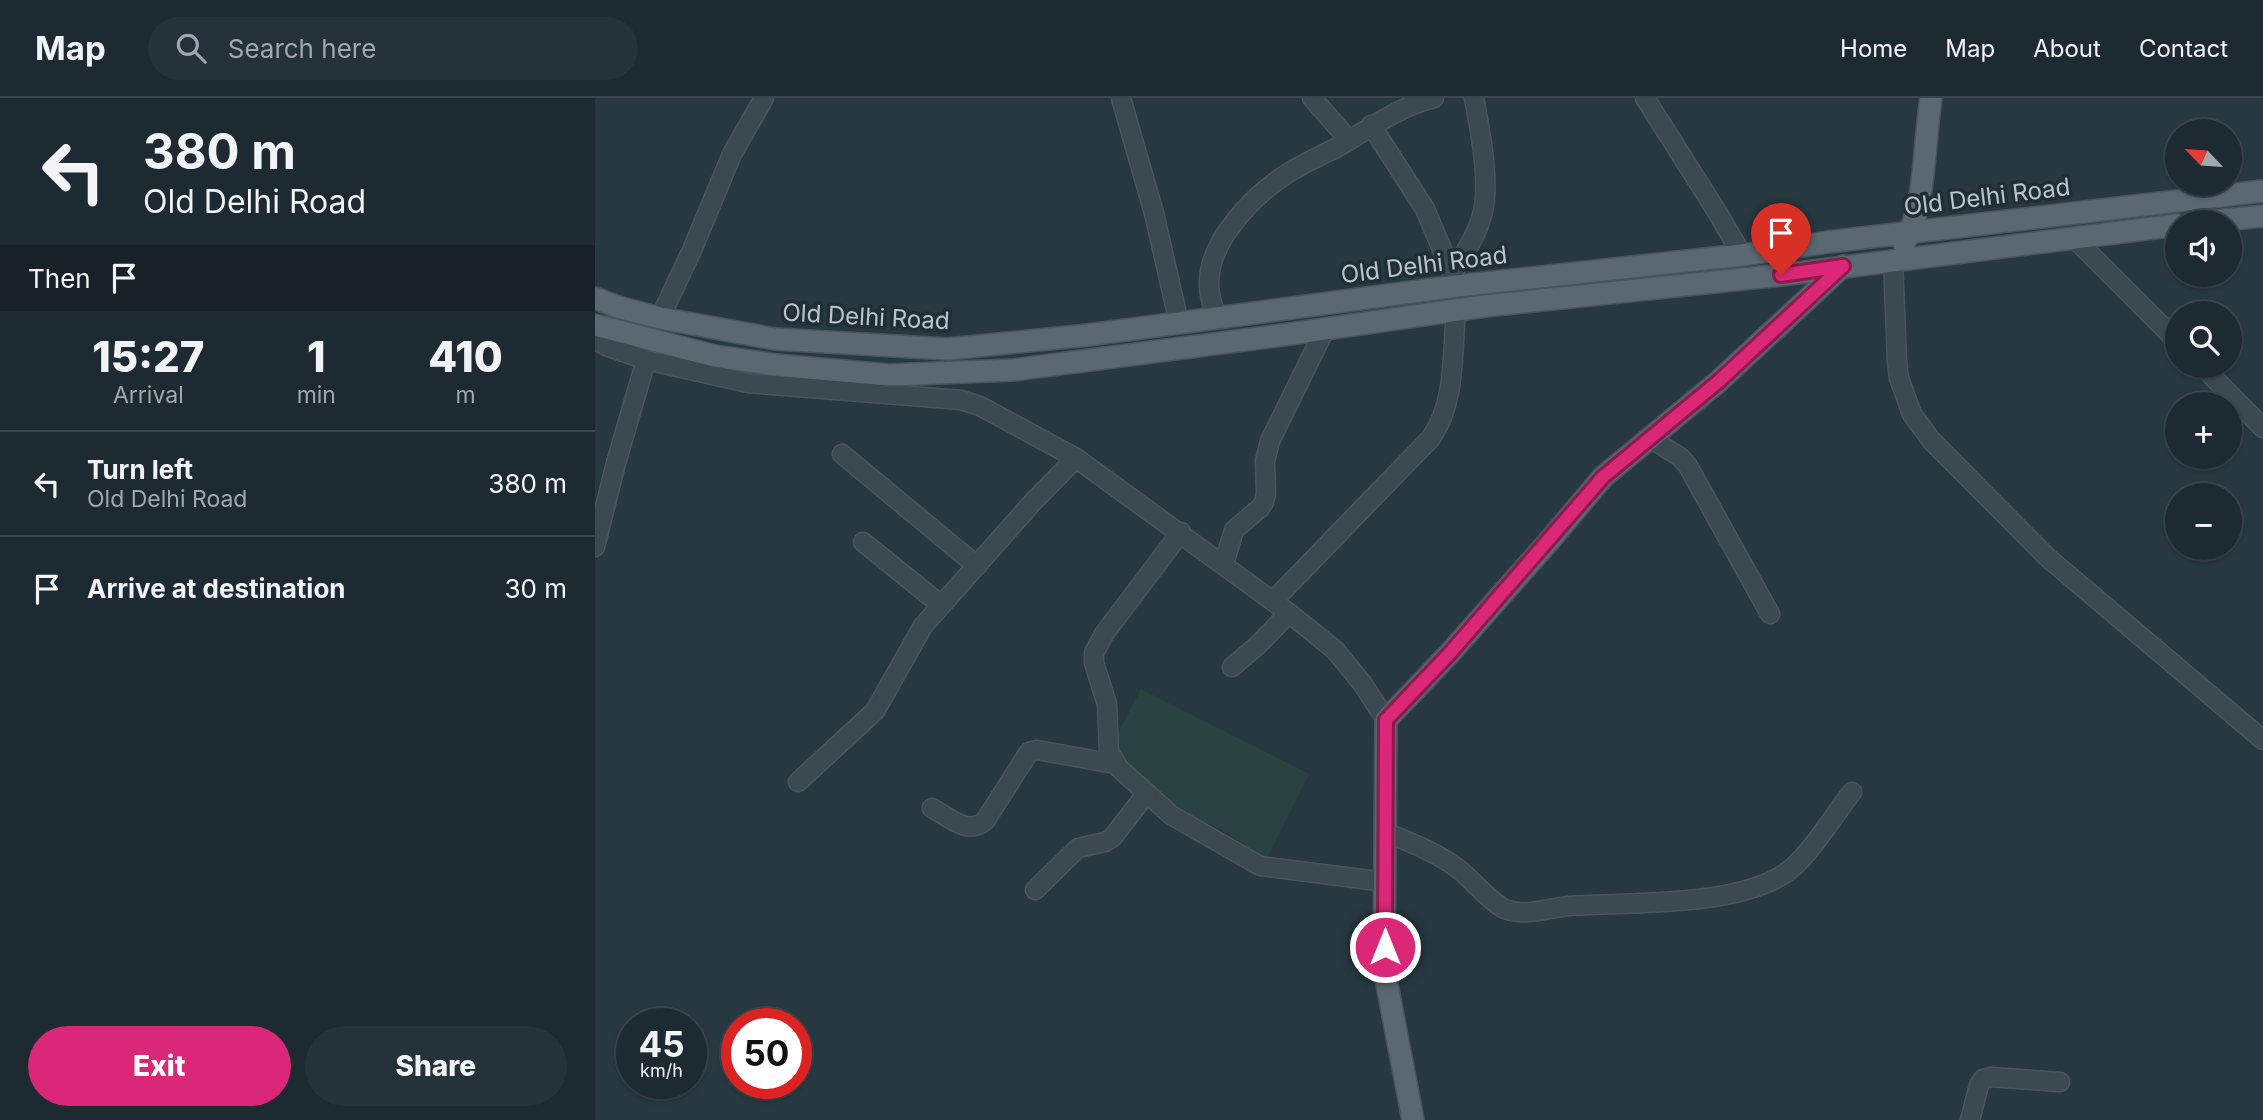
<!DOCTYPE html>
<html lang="en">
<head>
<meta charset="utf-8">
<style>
	body { margin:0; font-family:Inter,sans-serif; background:#263239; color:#f1f3f6; height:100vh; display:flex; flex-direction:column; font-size:26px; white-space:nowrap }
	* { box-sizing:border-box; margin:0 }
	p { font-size:23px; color:#a1a7ab }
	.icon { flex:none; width:38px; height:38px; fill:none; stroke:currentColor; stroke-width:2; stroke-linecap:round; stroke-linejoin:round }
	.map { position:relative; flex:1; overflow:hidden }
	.details { display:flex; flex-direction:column; background:#1e2a31; width:595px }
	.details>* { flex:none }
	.banner { background:#1e2a31; color:#f1f3f6; overflow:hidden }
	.needle { width:46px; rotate:295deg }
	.fabs { position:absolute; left:1570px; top:21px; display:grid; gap:14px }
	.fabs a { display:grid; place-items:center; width:77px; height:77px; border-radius:50%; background:#1e2a31; box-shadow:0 2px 5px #0004,0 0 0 2px #3c464d; font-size:35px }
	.speed { position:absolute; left:21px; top:910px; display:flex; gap:14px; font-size:35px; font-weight:700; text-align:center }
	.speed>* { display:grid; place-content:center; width:91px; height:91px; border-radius:50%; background:#1e2a31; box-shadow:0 2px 5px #0004,0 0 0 2px #3c464d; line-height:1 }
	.speed small { font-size:18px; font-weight:400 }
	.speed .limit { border:10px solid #d22; background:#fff; color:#111 }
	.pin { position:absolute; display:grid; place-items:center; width:60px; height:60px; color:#fff; margin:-72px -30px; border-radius:50% 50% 50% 0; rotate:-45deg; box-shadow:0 0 7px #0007 }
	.pin .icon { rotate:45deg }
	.me { position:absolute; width:77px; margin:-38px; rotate:0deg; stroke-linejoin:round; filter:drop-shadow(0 0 5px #0008) }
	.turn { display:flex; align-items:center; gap:24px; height:147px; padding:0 28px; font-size:32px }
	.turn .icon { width:91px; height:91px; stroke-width:2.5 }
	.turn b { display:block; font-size:49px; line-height:60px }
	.then { display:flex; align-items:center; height:66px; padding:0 28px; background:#0003; gap:14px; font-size:26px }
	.eta { display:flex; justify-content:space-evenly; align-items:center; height:119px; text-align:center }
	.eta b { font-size:42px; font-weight:800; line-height:49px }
	.cta { display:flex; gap:14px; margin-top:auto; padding:14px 28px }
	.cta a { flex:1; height:80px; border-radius:42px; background:#db2777; color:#fff; font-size:28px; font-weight:800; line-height:80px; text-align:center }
	.cta a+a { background:#263239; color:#f1f3f6 }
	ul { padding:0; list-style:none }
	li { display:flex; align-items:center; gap:21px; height:105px; padding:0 28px; border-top:2px solid #3c464d }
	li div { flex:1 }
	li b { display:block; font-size:26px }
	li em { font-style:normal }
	header { display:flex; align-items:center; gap:42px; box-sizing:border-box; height:98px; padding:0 35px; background:#1e2a31; border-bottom:2px solid #3c464d }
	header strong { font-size:33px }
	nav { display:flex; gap:38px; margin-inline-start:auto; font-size:24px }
	.search { width:490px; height:63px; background:#263239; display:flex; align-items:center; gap:18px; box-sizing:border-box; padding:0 24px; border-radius:38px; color:#a1a7ab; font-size:26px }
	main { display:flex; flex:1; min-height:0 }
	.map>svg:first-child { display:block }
	.green { fill:#2a4240 }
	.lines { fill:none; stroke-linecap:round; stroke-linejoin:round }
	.minor-casing { stroke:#49555d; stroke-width:21 }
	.major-casing { stroke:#49555d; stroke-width:24 }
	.minor { stroke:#3c4951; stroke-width:18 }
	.major { stroke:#5b6871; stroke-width:21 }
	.route-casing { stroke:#8e194d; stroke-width:18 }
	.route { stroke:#db2777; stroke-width:12 }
	.labels { text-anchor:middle; stroke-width:7; stroke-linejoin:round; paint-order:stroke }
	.street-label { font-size:24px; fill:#b9c4cb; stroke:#212e36 }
</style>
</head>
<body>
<header>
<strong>Map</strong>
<div class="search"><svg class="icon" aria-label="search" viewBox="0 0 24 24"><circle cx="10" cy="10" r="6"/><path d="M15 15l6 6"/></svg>Search here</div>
<nav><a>Home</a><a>Map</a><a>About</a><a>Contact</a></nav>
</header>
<main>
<section class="details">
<div class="banner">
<div class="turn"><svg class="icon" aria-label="left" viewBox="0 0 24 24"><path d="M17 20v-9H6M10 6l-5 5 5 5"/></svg><div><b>380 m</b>Old Delhi Road</div></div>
<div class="then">Then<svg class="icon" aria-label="arrive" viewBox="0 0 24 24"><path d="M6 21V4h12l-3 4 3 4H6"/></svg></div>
</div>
<div class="eta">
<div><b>15:27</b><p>Arrival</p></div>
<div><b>1</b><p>min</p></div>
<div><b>410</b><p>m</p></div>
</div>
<ul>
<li><svg class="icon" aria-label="left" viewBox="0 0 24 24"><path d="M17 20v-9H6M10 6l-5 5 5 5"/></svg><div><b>Turn left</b><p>Old Delhi Road</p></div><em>380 m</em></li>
<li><svg class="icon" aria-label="arrive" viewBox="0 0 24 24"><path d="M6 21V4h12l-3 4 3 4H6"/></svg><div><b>Arrive at destination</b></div><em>30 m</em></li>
</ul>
<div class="cta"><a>Exit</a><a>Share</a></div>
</section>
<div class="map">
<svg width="1668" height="1022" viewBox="0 0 1668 1022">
	<rect width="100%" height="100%" fill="#283841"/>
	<polygon class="green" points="546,591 714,676 670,764 633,735 583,712 544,673 515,651"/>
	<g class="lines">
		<g class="minor-casing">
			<g id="minor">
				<polyline points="526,0 559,115 584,225"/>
				<polyline points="717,0 754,42"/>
				<polyline points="1050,0 1124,117 1147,157"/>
				<polyline points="776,27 830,111 860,182"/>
				<polyline points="1478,139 1582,243"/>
				<polyline points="1298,163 1302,263 1304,280 1317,316 1336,342 1452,459 1668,642"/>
				<path d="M 857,176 C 869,156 883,136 888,113 C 895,83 885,31 879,0"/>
				<polyline points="65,220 97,152 137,56 169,0"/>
				<path d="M 622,220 C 618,208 613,196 614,183 C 615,142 658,98 690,77 C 707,66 725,58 743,49 C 774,31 803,9 839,0"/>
				<polyline points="0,241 11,248 51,262 153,285 366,302 385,308 481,360 694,515 740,552 767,585 791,622"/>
				<polyline points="1607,268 1668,330"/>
				<polyline points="1055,340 1085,359 1093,368 1175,516"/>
				<polyline points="247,356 382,468"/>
				<polyline points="586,434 509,536 499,555 499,565 512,606 514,654 524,670 576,717 665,768 790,784"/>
				<polyline points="268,444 346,507"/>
				<polyline points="0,449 21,365 51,262"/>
				<polyline points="629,466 639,432 665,410 669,404 671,396 670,363 675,343 730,231"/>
				<path d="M 678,503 L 836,340 C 861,304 857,255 861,213"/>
				<polyline points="637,569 663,547 694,515"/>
				<polyline points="203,684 280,613 328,528 437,405 481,360"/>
				<path d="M 337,710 C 354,719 373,738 390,723 L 434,654 L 442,652 L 520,666"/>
				<path d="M 790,734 C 814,744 841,754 862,770 C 876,780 897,806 910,811 C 929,819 954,810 974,808 C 1035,804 1138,809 1189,776 C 1212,762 1239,717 1257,694"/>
				<polyline points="440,792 483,750 510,744 517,740 552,695"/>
				<polyline points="1375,1022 1384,987 1388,981 1396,979 1465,984"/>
			</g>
		</g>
		<g class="major-casing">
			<g id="major">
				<polyline points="1610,124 1668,118"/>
				<path d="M 1309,145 C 1331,110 1329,42 1336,0"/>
				<polyline points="0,200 23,209 65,220 180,241 353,251 493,237 862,188 1147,157 1233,144 1668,93"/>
				<polyline points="0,227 120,258 181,267 294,277 418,272 695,236 890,208 1186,177 1582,127"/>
				<polyline points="818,1022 789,871 791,622 855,555 955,442 1008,379 1124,283 1248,168"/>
			</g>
		</g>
		<use href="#minor" class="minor"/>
		<use href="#major" class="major"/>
	</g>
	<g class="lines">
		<g class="route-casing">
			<polyline id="route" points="790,849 791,622 855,555 1008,379 1124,283 1248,168 1186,177"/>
		</g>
		<use href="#route" class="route"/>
	</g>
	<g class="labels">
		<g class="street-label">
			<text transform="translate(1392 99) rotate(-7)" y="8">Old Delhi Road</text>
			<text transform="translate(829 167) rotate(-7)" y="8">Old Delhi Road</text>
			<text transform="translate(271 219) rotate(3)" y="8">Old Delhi Road</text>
		</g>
	</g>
</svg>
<div class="fabs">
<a><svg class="needle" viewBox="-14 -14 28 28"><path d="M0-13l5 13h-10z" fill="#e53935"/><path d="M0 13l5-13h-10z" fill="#a1a7ab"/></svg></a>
<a><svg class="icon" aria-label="sound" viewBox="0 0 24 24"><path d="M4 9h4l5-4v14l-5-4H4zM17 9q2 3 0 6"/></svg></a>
<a><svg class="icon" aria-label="search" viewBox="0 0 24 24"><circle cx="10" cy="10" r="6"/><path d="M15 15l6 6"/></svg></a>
<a>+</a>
<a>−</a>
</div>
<div class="speed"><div>45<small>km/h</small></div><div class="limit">50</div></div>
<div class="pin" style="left:1186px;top:177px;background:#d93025"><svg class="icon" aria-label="arrive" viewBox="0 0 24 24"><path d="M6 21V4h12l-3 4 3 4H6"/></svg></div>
<svg class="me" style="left:790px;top:849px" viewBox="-20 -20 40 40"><circle r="17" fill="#db2777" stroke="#fff" stroke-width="3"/><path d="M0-11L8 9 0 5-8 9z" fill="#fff"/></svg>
</div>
</main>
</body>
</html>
